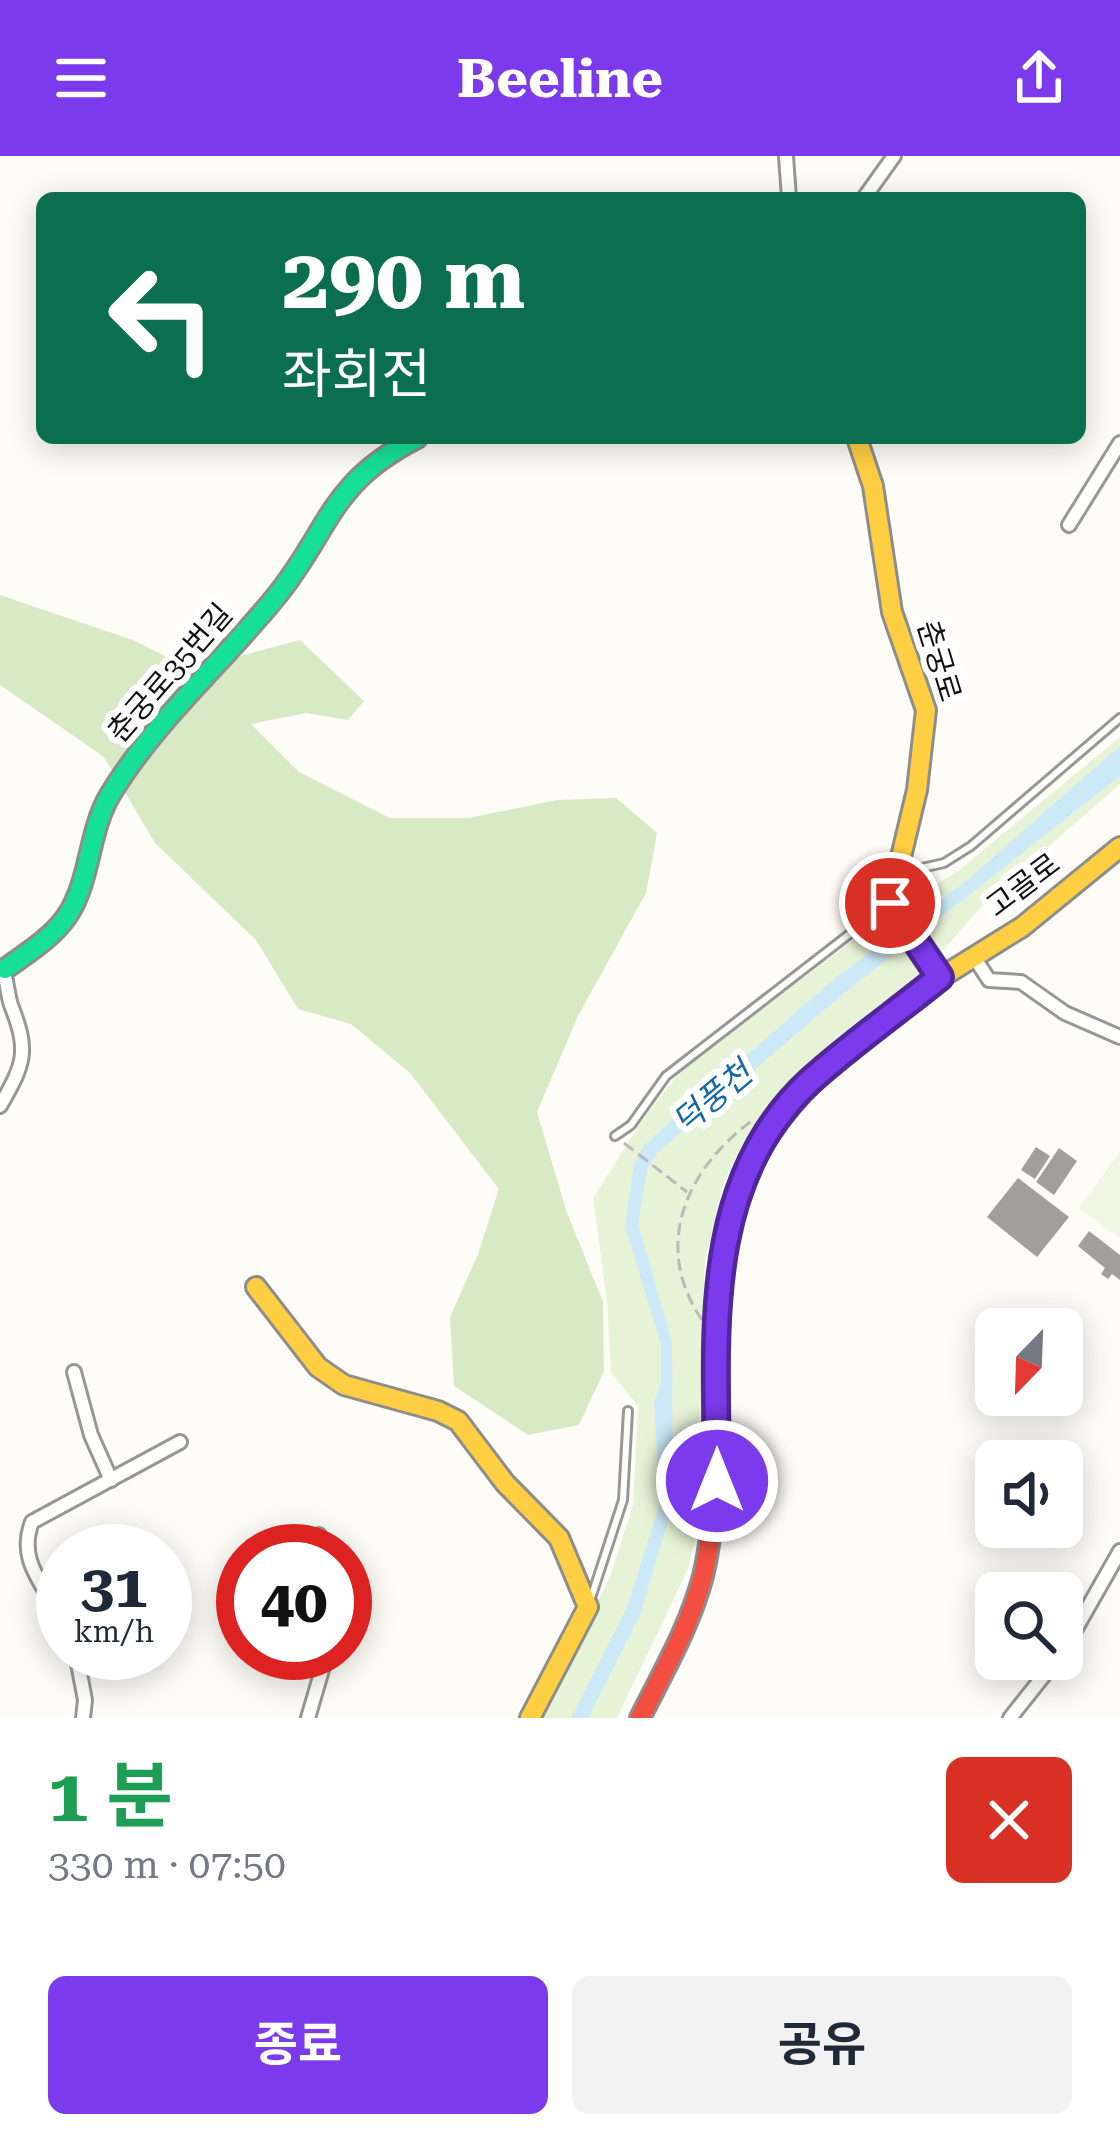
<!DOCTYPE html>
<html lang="ko">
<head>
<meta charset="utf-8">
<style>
	body { margin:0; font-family:"Roboto Serif","Noto Sans KR",serif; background:#f2f2f3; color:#1f2937; height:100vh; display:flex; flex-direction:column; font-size:45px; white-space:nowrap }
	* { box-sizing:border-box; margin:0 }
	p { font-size:39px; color:#747a83 }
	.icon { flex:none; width:66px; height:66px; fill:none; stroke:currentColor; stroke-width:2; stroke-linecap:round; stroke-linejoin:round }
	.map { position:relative; height:1562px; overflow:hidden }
	.sheet { display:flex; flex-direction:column; background:#fff; flex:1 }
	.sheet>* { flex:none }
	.banner { position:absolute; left:36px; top:36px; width:1050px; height:252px; border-radius:18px; box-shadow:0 6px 30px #0003; background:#0b6e4f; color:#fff; overflow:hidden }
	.needle { width:78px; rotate:203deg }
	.buttons { position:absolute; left:975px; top:1152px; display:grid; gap:24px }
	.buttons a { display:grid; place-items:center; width:108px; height:108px; border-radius:18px; background:#fff; box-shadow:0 6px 30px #0003; font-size:60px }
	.speed { position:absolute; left:36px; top:1368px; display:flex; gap:24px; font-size:60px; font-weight:700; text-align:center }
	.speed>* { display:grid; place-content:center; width:156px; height:156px; border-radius:50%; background:#fff; box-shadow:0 6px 30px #0003; line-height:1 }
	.speed small { font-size:30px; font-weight:400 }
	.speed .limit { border:18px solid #d22; background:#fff; color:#111 }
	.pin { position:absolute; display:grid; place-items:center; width:102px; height:102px; color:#fff; margin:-51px; border:6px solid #fff; border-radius:50%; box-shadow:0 3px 12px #0007 }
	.me { position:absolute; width:132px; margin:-66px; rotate:0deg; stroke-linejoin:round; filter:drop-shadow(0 0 9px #0008) }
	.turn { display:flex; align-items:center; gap:42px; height:252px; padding:0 48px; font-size:54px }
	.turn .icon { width:156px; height:156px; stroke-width:2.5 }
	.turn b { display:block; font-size:84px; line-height:102px }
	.round { display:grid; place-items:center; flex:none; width:126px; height:126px; border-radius:18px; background:#f2f2f3 }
	.summary { display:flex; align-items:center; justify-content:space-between; height:204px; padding:0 48px }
	h1 { font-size:72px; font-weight:700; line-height:90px; color:#1e9e55 }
	.cta { display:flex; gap:24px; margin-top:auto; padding:24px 48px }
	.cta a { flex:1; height:138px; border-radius:18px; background:#7c3aed; color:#fff; font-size:48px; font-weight:700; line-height:138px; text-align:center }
	.cta a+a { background:#f2f2f3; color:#1f2937 }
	header { display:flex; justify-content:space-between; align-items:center; height:156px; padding:0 48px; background:#7c3aed; color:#fff; font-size:54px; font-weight:700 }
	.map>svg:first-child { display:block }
	.green { fill:#e7f3d7 }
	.forest { fill:#d8eac5 }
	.pitch { fill:#f0f6e1 }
	.water { fill:#cde8f7 }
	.building { fill:#a19f9c }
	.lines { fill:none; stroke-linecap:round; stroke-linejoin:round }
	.lane-casing { stroke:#979795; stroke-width:12 }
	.street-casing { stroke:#979795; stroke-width:18 }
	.fast-casing { stroke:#8e8d8b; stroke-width:24 }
	.slow-casing { stroke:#8e8d8b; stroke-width:24 }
	.jam-casing { stroke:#8e8d8b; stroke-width:24 }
	.path { stroke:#b9b9b8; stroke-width:3; stroke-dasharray:12 6; stroke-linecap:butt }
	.lane { stroke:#fffffe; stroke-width:6 }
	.street { stroke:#fffffe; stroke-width:12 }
	.fast { stroke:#16e098; stroke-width:18 }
	.slow { stroke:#ffcf43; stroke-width:18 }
	.jam { stroke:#f24e42; stroke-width:18 }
	.route-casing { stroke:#51269a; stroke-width:30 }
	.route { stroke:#7c3aed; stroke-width:21 }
	.labels { text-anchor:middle; stroke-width:12; stroke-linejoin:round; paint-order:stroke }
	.street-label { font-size:30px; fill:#111; stroke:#fff }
	.water-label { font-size:33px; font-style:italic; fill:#1768a6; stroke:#fff }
</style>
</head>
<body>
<header><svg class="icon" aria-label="menu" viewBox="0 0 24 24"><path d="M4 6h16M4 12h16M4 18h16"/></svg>Beeline<svg class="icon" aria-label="share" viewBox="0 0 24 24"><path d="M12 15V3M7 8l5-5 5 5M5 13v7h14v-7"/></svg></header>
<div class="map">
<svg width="1120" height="1562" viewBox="0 0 1120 1562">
	<rect width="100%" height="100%" fill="#fdfcf7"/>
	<polygon class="green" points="1120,581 1120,628 985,746 924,816 795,922 765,954 739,994 723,1029 705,1106 696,1381 687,1415 617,1562 540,1562 610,1421 633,1349 638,1250 611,1216 607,1145 593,1042 644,962 683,912 886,760 958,715"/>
	<polygon class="forest" points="0,439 133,484 191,513 300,484 364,545 348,564 306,557 251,568 299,616 390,662 469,662 557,644 616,642 657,677 646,737 578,860 537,956 566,1054 603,1146 604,1215 579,1269 528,1279 454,1230 450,1161 478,1098 499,1033 410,917 351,868 298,853 256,784 155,687 104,601 0,529"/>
	<polygon class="pitch" points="1120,996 1120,1082 1079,1052"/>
	<polygon class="water" points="1120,590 1120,620 843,838 657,997 647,1013 638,1067 672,1186 673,1349 640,1459 588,1562 571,1562 627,1451 660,1347 654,1247 661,1226 661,1189 625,1070 634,1009 644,989 834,823 965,726"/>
	<g class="building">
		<polygon points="1036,991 1050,1000 1035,1023 1021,1014"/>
		<polygon points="1059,992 1077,1005 1054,1039 1036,1026"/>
		<polygon points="1018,1022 1069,1061 1037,1101 987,1061"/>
		<polygon points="1089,1075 1120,1099 1120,1124 1112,1118 1108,1123 1101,1118 1105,1112 1078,1090"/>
	</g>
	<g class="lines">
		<g class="lane-casing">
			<g id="lane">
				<polyline points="900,717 944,707 971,690 1120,562"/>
				<polyline points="615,980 631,969 666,920 887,749"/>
				<polyline points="591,1442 623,1344 628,1255"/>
			</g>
		</g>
		<g class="street-casing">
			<g id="street">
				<polyline points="786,0 789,42"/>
				<polyline points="864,42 894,0"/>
				<polyline points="1069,369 1120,287"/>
				<polyline points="974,801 989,824 1021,826 1065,857 1120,881"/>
				<path d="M 0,950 C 25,907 29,895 11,849 C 7,837 7,822 2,811"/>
				<polyline points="74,1216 91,1279 111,1324"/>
				<polyline points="319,1379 322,1395"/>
				<path d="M 63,1468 C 47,1430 16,1407 32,1366 L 180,1286"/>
				<polyline points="76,1497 85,1544 83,1562"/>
				<polyline points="1062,1497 1120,1395"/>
				<polyline points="308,1562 327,1497"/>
				<polyline points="1010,1562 1057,1503"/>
			</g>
		</g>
		<g class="fast-casing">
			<path id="fast" d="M 5,813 C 27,797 52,782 67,760 C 91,724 88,676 110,639 C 154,566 220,509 274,443 C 331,374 327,328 417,282"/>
		</g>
		<g class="slow-casing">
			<g id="slow">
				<polyline points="857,282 873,330 892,456 926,554 917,634 890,747 940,822"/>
				<polyline points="846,897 940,822 1022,771 1120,691"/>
				<polyline points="256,1131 318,1211 344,1229 438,1255 458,1265 505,1327 559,1382 588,1451 530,1562"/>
			</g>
		</g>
		<g class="jam-casing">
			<path id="jam" d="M 640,1562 C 663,1516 690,1470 703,1420 C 710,1392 713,1359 716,1330 C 725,1257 710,1172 721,1102 C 735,1016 779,950 846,897"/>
		</g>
		<g class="path">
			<polyline points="624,987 687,1036"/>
			<path d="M 702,1164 C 651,1089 687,1012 753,964"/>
		</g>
		<use href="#lane" class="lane"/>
		<use href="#street" class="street"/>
		<use href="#fast" class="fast"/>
		<use href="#slow" class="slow"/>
		<use href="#jam" class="jam"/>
	</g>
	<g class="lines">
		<g class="route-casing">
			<path id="route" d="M 717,1325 C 717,1188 698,1028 810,925 C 851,888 897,856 940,821 L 890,747"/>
		</g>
		<use href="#route" class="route"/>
	</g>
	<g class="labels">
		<g class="street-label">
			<text transform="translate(939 505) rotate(73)" y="10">춘궁로</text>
			<text transform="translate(170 517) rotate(-49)" y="10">춘궁로35번길</text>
			<text transform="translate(1023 729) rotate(-37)" y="10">고골로</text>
		</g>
		<g class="water-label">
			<text transform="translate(712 941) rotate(-40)" y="12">덕풍천</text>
		</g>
	</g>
</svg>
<div class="buttons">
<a><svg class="needle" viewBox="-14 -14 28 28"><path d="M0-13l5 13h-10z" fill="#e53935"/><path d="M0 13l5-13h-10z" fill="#747a83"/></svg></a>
<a><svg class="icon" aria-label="sound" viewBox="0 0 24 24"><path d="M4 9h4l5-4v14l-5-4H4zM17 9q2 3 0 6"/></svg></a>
<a><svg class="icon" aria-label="search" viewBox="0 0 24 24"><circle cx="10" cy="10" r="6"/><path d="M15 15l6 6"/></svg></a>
</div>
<div class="speed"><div>31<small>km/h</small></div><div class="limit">40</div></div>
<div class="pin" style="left:890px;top:747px;background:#d93025"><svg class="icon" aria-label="arrive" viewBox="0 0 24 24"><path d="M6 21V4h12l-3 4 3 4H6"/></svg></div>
<svg class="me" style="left:717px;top:1325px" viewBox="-20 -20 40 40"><circle r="17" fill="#7c3aed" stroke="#fff" stroke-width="3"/><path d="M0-11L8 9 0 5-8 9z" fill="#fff"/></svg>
<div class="banner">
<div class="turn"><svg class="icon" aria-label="left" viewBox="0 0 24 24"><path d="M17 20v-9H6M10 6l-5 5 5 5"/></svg><div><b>290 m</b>좌회전</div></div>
</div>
</div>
<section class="sheet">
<div class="summary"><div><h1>1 분</h1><p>330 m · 07:50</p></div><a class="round" style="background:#d93025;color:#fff"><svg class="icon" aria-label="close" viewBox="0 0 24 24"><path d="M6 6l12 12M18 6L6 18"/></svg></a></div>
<div class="cta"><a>종료</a><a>공유</a></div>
</section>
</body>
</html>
